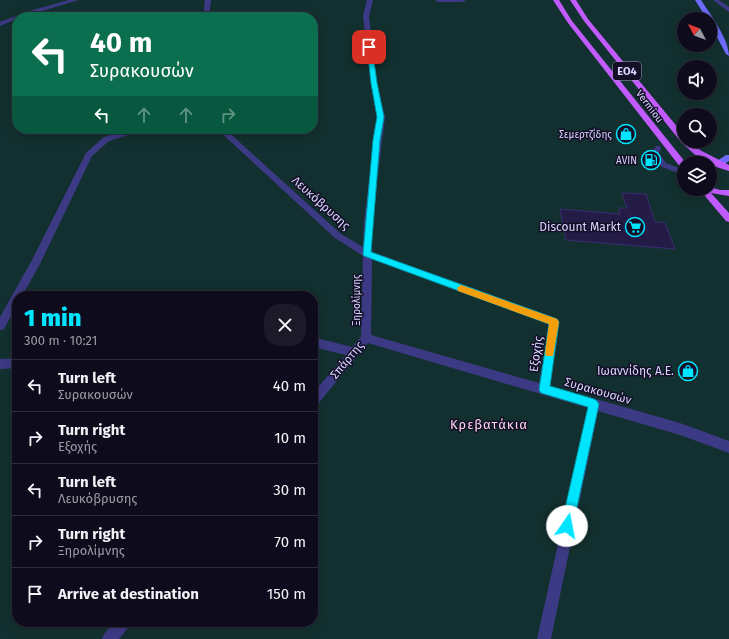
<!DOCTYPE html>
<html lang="en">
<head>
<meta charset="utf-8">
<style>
	body { margin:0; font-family:"Fira Sans",sans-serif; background:#1c1929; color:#f1f3f6; height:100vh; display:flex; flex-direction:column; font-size:15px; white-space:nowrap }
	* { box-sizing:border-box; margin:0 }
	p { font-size:13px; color:#9b9ba3 }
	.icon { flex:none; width:22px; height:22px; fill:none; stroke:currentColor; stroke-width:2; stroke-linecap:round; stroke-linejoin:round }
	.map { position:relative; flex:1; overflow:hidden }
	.panel { position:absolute; left:12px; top:291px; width:306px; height:336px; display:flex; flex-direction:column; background:#0e0b1c; border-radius:16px; box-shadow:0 2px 10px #0003,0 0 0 1px #2e2b3b }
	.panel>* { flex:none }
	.guide { position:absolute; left:12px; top:12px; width:306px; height:122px; border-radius:16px; box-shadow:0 2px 10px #0003,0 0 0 1px #2e2b3b; background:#0b6e4f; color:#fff; overflow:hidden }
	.needle { width:26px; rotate:311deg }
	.buttons { position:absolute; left:677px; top:12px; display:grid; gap:8px }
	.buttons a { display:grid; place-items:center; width:40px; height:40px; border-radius:50%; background:#0e0b1c; box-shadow:0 2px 10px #0003,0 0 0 1px #2e2b3b; font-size:20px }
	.pin { position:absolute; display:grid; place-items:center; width:34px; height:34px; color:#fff; margin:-17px; border-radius:8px; box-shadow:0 2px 6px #0006 }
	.me { position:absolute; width:44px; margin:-22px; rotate:12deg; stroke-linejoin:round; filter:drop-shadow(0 0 3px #0008) }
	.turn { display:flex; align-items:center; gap:14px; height:84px; padding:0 12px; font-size:18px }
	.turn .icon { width:52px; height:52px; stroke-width:2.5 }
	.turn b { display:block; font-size:28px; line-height:34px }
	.lanes { display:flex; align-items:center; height:38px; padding:0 12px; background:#0003; justify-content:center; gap:20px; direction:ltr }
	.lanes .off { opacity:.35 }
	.round { display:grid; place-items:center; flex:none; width:42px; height:42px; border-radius:16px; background:#1c1929 }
	.headline { display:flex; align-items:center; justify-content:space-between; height:68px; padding:0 12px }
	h1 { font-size:24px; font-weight:800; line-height:30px; color:#00e5ff }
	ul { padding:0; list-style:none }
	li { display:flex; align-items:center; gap:12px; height:52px; padding:0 12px; border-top:1px solid #2e2b3b }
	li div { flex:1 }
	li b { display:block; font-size:15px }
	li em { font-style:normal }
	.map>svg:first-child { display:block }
	.green { fill:#12302f; fill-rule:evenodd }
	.building { fill:#241b47; stroke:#3b2d73 }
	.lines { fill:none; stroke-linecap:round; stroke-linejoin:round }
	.lane { fill:#3d3a85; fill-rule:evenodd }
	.street { fill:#3d3a85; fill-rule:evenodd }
	.secondary { fill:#6f6bff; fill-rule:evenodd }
	.primary { fill:#c25bff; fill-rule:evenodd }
	.route { fill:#00e5ff; stroke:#0095a6 }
	.slow { fill:#f59e0b }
	.labels { text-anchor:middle; stroke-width:3; stroke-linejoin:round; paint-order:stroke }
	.far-street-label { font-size:10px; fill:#d9d4ff; stroke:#130f26 }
	.far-poi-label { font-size:10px; fill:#d9d4ff; stroke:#130f26; text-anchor:end }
	.shield { fill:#130f26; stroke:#9e99be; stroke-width:1 }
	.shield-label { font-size:11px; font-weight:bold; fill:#d9d4ff }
	.street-label { font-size:12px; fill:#d9d4ff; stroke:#130f26 }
	.poi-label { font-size:12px; fill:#d9d4ff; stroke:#130f26; text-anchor:end }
	.neighbourhood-label { font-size:13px; letter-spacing:1px; fill:#ffd6f0; stroke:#130f26 }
</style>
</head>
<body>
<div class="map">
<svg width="729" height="639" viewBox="0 0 729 639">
	<rect width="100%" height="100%" fill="#130f26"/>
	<path class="green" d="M 0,0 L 729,0 L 729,639 L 0,639 ZM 17,17 L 313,17 L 313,129 L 17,129 ZM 684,19 L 710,19 L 710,45 L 684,45 ZM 684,67 L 710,67 L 710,93 L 684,93 ZM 684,115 L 710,115 L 710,141 L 684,141 ZM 684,163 L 710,163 L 710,189 L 684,189 ZM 17,296 L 313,296 L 313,622 L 17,622 Z"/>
	<polygon class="building" points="622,193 646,194 655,222 665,223 675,249 566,240 560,209 620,214 619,208 627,208"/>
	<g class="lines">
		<polygon class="lane" points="656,146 660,146 661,148 659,153 666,163 684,170 684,175 662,167 652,153"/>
		<g class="street">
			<polygon points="69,0 78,0 23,17 17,17 17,19 0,26 0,22 29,11"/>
			<polygon points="205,0 211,0 209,17 203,17"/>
			<path d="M 367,0 L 373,0 L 369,16 L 377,83 L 385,117 L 372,222 L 372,252 L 558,319 L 559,322 L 550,386 L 680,423 L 729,441 L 729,453 L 680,435 L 598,411 L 551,639 L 537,639 L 588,408 L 368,343 L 317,405 L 313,406 L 313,393 L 346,355 L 313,347 L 313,337 L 352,347 L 361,337 L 363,256 L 335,238 L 217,129 L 225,129 L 341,234 L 363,247 L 364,222 L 377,117 L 371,83 L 363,16 ZM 372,259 L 549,324 L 539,383 L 371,335 Z"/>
			<polygon points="435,0 466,0 463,2 438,2"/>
			<polygon points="713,0 719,0 729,7 729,12"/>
			<polygon points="132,129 147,129 109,141 92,156 40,264 22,296 17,296 17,305 4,329 0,330 0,317 31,262 86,153 104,137"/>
			<polygon points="17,358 17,368 0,369 0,359"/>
			<polygon points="114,622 131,622 129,627 119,639 102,639 104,634"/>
		</g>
		<g class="secondary">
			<path d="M 695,0 L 701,0 C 710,14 729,39 729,56 L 726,54 L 710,24 L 710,19 L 707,19 Z"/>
			<polygon points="726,155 729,155 729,161 723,165 717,165 717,161"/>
		</g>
		<g class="primary">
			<polygon points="553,0 559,0 572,21 686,163 684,163 684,169 681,168 568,23"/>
			<polygon points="570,0 576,0 588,19 684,135 684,141 689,141 700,150 729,165 729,171 710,165 710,163 691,163 695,160 705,160 694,154 681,142 584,21"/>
			<polygon points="710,187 720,190 729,190 729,196 711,193 729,213 729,222 726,221 699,189 710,189"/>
		</g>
	</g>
	<polygon class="route" points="369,45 372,47 377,83 384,117 380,140 371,252 557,319 559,322 550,386 594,399 597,401 599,404 573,526 571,530 567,531 563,530 561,526 588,407 541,393 539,390 549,324 364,256 363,254 373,140 377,117 371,83 367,47"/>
	<polygon class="slow" points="461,285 557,319 559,322 553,356 546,356 545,353 549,324 458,291 457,288"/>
	<defs>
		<g id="shop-ring" transform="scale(1)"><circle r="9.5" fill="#130f26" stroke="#00e5ff" stroke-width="1.5"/><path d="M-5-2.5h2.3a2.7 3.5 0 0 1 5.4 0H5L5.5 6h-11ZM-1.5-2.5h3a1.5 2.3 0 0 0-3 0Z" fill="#00e5ff"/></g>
		<g id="fuel-ring" transform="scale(1)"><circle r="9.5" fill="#130f26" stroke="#00e5ff" stroke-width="1.5"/><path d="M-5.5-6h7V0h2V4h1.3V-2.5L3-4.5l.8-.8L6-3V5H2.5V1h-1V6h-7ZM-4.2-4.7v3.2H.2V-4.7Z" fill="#00e5ff"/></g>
		<g id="supermarket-ring" transform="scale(1)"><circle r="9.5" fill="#130f26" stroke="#00e5ff" stroke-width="1.5"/><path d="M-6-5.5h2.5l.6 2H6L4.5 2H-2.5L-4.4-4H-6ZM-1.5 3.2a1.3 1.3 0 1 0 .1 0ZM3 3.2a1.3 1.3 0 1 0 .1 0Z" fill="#00e5ff"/></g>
	</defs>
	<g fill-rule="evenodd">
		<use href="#shop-ring" x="626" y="134"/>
		<use href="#fuel-ring" x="651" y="160"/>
		<use href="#supermarket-ring" x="635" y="227"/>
		<use href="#shop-ring" x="688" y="371"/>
	</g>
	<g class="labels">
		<g class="far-street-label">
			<text transform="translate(650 106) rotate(53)" y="4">Vermiou</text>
			<text transform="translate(356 300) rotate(-90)" y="4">Ξηρολίμνης</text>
		</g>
		<g class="far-poi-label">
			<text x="612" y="138">Σεμερτζίδης</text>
			<text x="637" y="164">AVIN</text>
		</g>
		<rect class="shield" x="613" y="62" width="28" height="18" rx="3"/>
		<g class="shield-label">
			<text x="627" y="75">ΕΟ4</text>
		</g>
		<g class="street-label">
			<text transform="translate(321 203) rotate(42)" y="4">Λευκόβρυσης</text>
			<text transform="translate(536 354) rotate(-82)" y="4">Εξοχής</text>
			<text transform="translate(347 360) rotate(-50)" y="4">Σπάρτης</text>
			<text transform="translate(598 391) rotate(16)" y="4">Συρακουσών</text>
		</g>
		<g class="poi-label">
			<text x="621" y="231">Discount Markt</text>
			<text x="674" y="375">Ιωαννίδης Α.Ε.</text>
		</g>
		<g class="neighbourhood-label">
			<text x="489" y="429">Κρεβατάκια</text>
		</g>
	</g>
</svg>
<div class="buttons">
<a><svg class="needle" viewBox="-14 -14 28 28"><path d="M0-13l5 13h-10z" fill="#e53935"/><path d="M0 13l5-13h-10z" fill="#9b9ba3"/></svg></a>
<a><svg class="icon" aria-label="sound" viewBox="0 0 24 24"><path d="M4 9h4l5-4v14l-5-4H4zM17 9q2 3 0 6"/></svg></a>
<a><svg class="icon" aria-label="search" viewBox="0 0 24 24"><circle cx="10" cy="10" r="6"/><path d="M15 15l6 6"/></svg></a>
<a><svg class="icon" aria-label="layers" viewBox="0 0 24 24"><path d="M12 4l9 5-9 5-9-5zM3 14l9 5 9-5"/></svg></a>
</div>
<div class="pin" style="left:369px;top:47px;background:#d93025"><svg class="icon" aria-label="arrive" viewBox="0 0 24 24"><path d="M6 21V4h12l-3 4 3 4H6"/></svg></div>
<svg class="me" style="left:567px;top:526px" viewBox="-20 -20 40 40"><circle r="19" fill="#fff"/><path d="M0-13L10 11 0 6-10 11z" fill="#00e5ff"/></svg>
<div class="guide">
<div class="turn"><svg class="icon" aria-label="left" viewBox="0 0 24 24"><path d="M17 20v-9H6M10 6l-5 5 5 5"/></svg><div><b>40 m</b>Συρακουσών</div></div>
<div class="lanes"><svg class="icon" aria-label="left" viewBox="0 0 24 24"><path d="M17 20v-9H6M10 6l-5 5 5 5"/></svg><svg class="icon off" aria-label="ahead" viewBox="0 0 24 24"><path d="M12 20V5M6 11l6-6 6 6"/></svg><svg class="icon off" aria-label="ahead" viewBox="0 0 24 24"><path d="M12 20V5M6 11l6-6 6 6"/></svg><svg class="icon off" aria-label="right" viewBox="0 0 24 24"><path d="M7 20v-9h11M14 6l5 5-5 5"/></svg></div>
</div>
<section class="panel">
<div class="headline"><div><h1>1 min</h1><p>300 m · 10:21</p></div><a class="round"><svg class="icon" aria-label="close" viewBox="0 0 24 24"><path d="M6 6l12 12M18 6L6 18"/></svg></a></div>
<ul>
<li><svg class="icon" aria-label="left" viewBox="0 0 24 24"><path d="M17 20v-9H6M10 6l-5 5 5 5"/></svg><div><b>Turn left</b><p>Συρακουσών</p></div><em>40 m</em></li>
<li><svg class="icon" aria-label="right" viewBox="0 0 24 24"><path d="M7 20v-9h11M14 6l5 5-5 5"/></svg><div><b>Turn right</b><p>Εξοχής</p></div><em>10 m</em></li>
<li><svg class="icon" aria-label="left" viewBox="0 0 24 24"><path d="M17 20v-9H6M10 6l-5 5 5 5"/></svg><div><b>Turn left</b><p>Λευκόβρυσης</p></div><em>30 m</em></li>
<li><svg class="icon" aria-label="right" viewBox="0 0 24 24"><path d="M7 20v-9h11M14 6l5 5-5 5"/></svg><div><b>Turn right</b><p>Ξηρολίμνης</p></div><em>70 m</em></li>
<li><svg class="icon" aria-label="arrive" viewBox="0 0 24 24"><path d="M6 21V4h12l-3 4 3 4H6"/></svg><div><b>Arrive at destination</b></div><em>150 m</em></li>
</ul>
</section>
</div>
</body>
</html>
